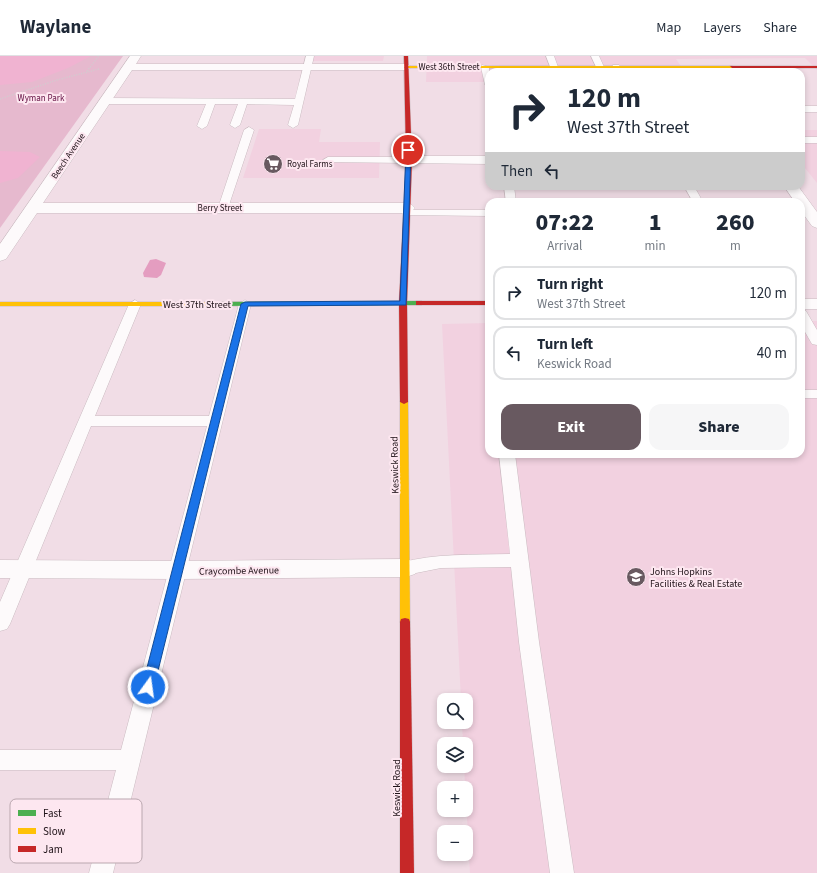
<!DOCTYPE html>
<html lang="en">
<head>
<meta charset="utf-8">
<style>
	body { margin:0; font-family:"Source Sans 3",sans-serif; background:#f6f6f7; color:#1f2937; height:100vh; display:flex; flex-direction:column; font-size:15px; white-space:nowrap }
	* { box-sizing:border-box; margin:0 }
	p { font-size:13px; color:#747a83 }
	.icon { flex:none; width:22px; height:22px; fill:none; stroke:currentColor; stroke-width:2; stroke-linecap:round; stroke-linejoin:round }
	.map { position:relative; flex:1; overflow:hidden }
	.panel { position:absolute; left:485px; top:142px; width:320px; height:260px; display:flex; flex-direction:column; background:#fff; border-radius:12px; box-shadow:0 2px 6px #0003 }
	.panel>* { flex:none }
	.guide { position:absolute; left:485px; top:12px; width:320px; height:122px; border-radius:12px; box-shadow:0 2px 6px #0003; background:#fff; color:#1f2937; overflow:hidden }
	.tools { position:absolute; left:437px; top:637px; display:grid; gap:8px }
	.tools a { display:grid; place-items:center; width:36px; height:36px; border-radius:8px; background:#fff; box-shadow:0 2px 6px #0003; font-size:20px }
	.pin { position:absolute; display:grid; place-items:center; width:34px; height:34px; color:#fff; margin:-17px; border:2px solid #fff; border-radius:50%; box-shadow:0 1px 4px #0007 }
	.me { position:absolute; width:44px; margin:-22px; rotate:14deg; stroke-linejoin:round; filter:drop-shadow(0 0 3px #0008) }
	.turn { display:flex; align-items:center; gap:14px; height:84px; padding:0 16px; font-size:18px }
	.turn .icon { width:52px; height:52px; stroke-width:2.5 }
	.turn b { display:block; font-size:28px; line-height:34px }
	.then { display:flex; align-items:center; height:38px; padding:0 16px; background:#0003; gap:8px; font-size:15px }
	.eta { display:flex; justify-content:space-evenly; align-items:center; height:68px; text-align:center }
	.eta b { font-size:24px; font-weight:800; line-height:28px }
	.action { display:flex; gap:8px; margin-top:auto; padding:8px 16px }
	.action a { flex:1; height:46px; border-radius:12px; background:#685960; color:#fff; font-size:16px; font-weight:800; line-height:46px; text-align:center }
	.action a+a { background:#f6f6f7; color:#1f2937 }
	ul { padding:0; list-style:none }
	li { display:flex; align-items:center; gap:12px; height:54px; margin:0 8px 6px; padding:0 8px; border:2px solid #e0e1e3; border-radius:12px }
	li div { flex:1 }
	li b { display:block; font-size:15px }
	li em { font-style:normal }
	header { display:flex; align-items:center; gap:24px; box-sizing:border-box; height:56px; padding:0 20px; background:#fff; border-bottom:1px solid #e0e1e3 }
	header strong { font-size:19px }
	nav { display:flex; gap:22px; margin-inline-start:auto; font-size:14px }
	.map>svg:first-child { display:block }
	.built { fill:#f2d1e0 }
	.green { fill:#e6b9ce }
	.forest { fill:#f0b3d1 }
	.water { fill:#e49dc0 }
	.lines { fill:none; stroke-linecap:round; stroke-linejoin:round }
	.lane-casing { stroke:#cabbc1; stroke-width:1 }
	.street-casing { stroke:#cabbc1; stroke-width:1 }
	.fast-casing { stroke:#cabbc1; stroke-width:1 }
	.slow-casing { stroke:#cabbc1; stroke-width:1 }
	.jam-casing { stroke:#cabbc1; stroke-width:1 }
	.path { stroke:#d2cccf; stroke-width:1.5; stroke-dasharray:1 1.5; stroke-linecap:butt }
	.lane { fill:#fdfafb; fill-rule:evenodd }
	.street { fill:#fdfafb; fill-rule:evenodd }
	.fast { fill:#4caf50; fill-rule:evenodd }
	.slow { fill:#ffc107; fill-rule:evenodd }
	.jam { fill:#c62828; fill-rule:evenodd }
	.route { fill:#1a73e8; stroke:#114b97 }
	.labels { text-anchor:middle; stroke-width:4; stroke-linejoin:round; paint-order:stroke }
	.far-street-label { font-size:9px; fill:#1f1218; stroke:#fde7f0 }
	.far-park-label { font-size:9px; fill:#630e41; stroke:#fde7f0 }
	.far-poi-label { font-size:9px; fill:#1f1218; stroke:#fde7f0; text-anchor:start }
	.street-label { font-size:10px; fill:#1f1218; stroke:#fde7f0 }
	.poi-label { font-size:10px; fill:#1f1218; stroke:#fde7f0; text-anchor:start }
	.key { fill:#fde7f0; stroke:#baa7af; stroke-width:1 }
	.key-label { font-size:11px; fill:#1f1218 }
</style>
</head>
<body>
<header>
<strong>Waylane</strong>
<nav><a>Map</a><a>Layers</a><a>Share</a></nav>
</header>
<div class="map">
<svg width="817" height="817" viewBox="0 0 817 817">
	<rect width="100%" height="100%" fill="#f1dde6"/>
	<g class="built">
		<polygon points="310,0 384,0 383,5 309,5"/>
		<polygon points="427,0 817,0 817,14 805,2 676,3 685,16 489,16 489,26 426,26"/>
		<polygon points="259,73 321,73 319,86 380,86 379,122 243,122"/>
		<polygon points="801,74 817,74 817,127 801,107"/>
		<polygon points="801,265 817,265 817,817 470,817 464,710 466,710 466,688 463,688 462,666 466,666 466,644 461,644 442,268 489,267 489,398 801,398"/>
	</g>
	<polygon class="green" points="0,0 123,0 0,172"/>
	<g class="forest">
		<polygon points="0,0 91,0 68,12 32,26 0,29"/>
		<polygon points="0,95 30,96 40,101 18,122 0,127"/>
	</g>
	<polygon class="water" points="156,203 166,207 161,219 157,222 144,221 143,217 150,204"/>
	<g class="lines">
		<g class="lane-casing">
			<g id="lane">
				<polygon points="306,0 314,0 298,69 293,72 288,69 294,49 247,48 240,69 235,72 230,69 238,48 215,48 207,70 202,73 197,70 206,48 104,48 100,45 104,42 295,43"/>
				<polygon points="546,0 554,0 558,11 557,13 551,13"/>
				<polygon points="591,0 599,0 604,11 603,13 597,13"/>
				<polygon points="482,9 489,11 489,32 485,29 481,11"/>
				<polygon points="613,9 619,9 623,16 615,16 612,11"/>
				<rect x="801" y="50" width="16" height="6"/>
				<polygon points="249,71 254,74 228,152 227,154 219,154 218,152 244,74"/>
				<rect x="801" y="81" width="16" height="6"/>
				<polygon points="328,101 409,101 414,104 409,107 324,106 323,104"/>
				<polygon points="504,130 514,130 516,146 506,146"/>
				<polygon points="684,130 694,130 703,146 693,146"/>
				<polygon points="408,154 489,154 489,160 404,159 402,157"/>
				<polygon points="135,244 141,248 95,360 209,360 239,248 245,244 251,248 113,817 89,817 116,714 0,714 0,694 121,694 207,370 91,370 10,568 7,573 0,575 0,546 129,248"/>
				<polygon points="801,254 806,255 817,274 817,289 812,288 801,269"/>
				<rect x="801" y="334" width="16" height="8"/>
				<path d="M 499,398 L 515,398 L 539,586 L 574,817 L 550,817 L 519,586 L 511,511 L 441,512 L 406,519 L 400,517 L 397,512 L 400,507 C 435,497 473,499 510,498 Z"/>
			</g>
		</g>
		<g class="street-casing">
			<g id="street">
				<polygon points="130,0 141,0 136,8 406,8 412,11 406,14 132,14 43,147 407,147 412,149 415,152 412,155 407,157 37,157 6,203 0,205 0,188"/>
				<polygon points="409,100 489,100 489,108 404,107 402,104 404,101"/>
				<polygon points="784,130 798,130 817,156 817,172 812,170 801,155 801,146 795,146"/>
				<rect x="801" y="243" width="16" height="10"/>
				<polygon points="406,503 415,506 418,512 415,518 406,521 178,523 0,522 0,504 178,505"/>
			</g>
		</g>
		<g class="fast-casing">
			<polygon id="fast" points="419,245 422,245 422,249 215,250 211,248 215,246"/>
		</g>
		<g class="slow-casing">
			<g id="slow">
				<polygon points="406,10 732,10 734,11 732,12 404,12"/>
				<polygon points="0,246 215,246 219,248 215,250 0,250"/>
				<polygon points="401,344 407,344 408,346 410,566 409,569 405,570 401,569 400,566 400,346"/>
			</g>
		</g>
		<g class="jam-casing">
			<g id="jam">
				<polygon points="404,0 408,0 412,104 407,247 408,346 404,348 400,346 399,247 406,104"/>
				<polygon points="730,10 817,10 817,12 732,12"/>
				<rect x="416" y="245" width="73" height="4"/>
				<polygon points="405,562 409,563 410,566 414,817 400,817 400,566 401,563"/>
			</g>
		</g>
		<g class="path">
			<polyline points="87,15 99,0"/>
			<polyline points="0,43 57,24 99,13"/>
		</g>
		<use href="#lane" class="lane"/>
		<use href="#street" class="street"/>
		<use href="#fast" class="fast"/>
		<use href="#slow" class="slow"/>
		<use href="#jam" class="jam"/>
	</g>
	<polygon class="route" points="408,92 411,94 406,249 248,250 154,631 152,634 144,634 142,631 241,248 245,246 400,245 406,94"/>
	<defs>
		<g id="supermarket-disc" transform="scale(1)"><circle r="9.5" fill="#685960" stroke="#fde7f0"/><path d="M-6-5.5h2.5l.6 2H6L4.5 2H-2.5L-4.4-4H-6ZM-1.5 3.2a1.3 1.3 0 1 0 .1 0ZM3 3.2a1.3 1.3 0 1 0 .1 0Z" fill="#fff"/></g>
		<g id="university-disc" transform="scale(1)"><circle r="9.5" fill="#685960" stroke="#fde7f0"/><path d="M0-5L7-2L0 1L-7-2ZM-4 1L0 2.5L4 1V4Q0 6-4 4Z" fill="#fff"/></g>
	</defs>
	<g fill-rule="evenodd">
		<use href="#supermarket-disc" x="273" y="108"/>
		<use href="#university-disc" x="636" y="521"/>
	</g>
	<g class="labels">
		<g class="far-street-label">
			<text x="449" y="14">West 36th Street</text>
			<text transform="translate(68 100) rotate(-56)" y="3">Beech Avenue</text>
			<text x="220" y="155">Berry Street</text>
		</g>
		<g class="far-park-label">
			<text x="41" y="45">Wyman Park</text>
		</g>
		<g class="far-poi-label">
			<text x="287" y="111">Royal Farms</text>
		</g>
		<g class="street-label">
			<text x="197" y="252">West 37th Street</text>
			<text transform="translate(394 409) rotate(-91)" y="4">Keswick Road</text>
			<text transform="translate(239 514) rotate(-1)" y="4">Craycombe Avenue</text>
			<text transform="translate(396 732) rotate(-90)" y="4">Keswick Road</text>
		</g>
		<g class="poi-label">
			<text x="650" y="519">Johns Hopkins<tspan x="650" dy="12">Facilities &amp; Real Estate</tspan></text>
		</g>
	</g>
	<rect x="10" y="743" width="132" height="64" rx="6" class="key"/>
	<rect x="18" y="754" width="18" height="6" fill="#4caf50"/>
	<rect x="18" y="772" width="18" height="6" fill="#ffc107"/>
	<rect x="18" y="790" width="18" height="6" fill="#c62828"/>
	<g class="key-label">
		<text x="43" y="761">Fast</text>
		<text x="43" y="779">Slow</text>
		<text x="43" y="797">Jam</text>
	</g>
</svg>
<div class="tools">
<a><svg class="icon" aria-label="search" viewBox="0 0 24 24"><circle cx="10" cy="10" r="6"/><path d="M15 15l6 6"/></svg></a>
<a><svg class="icon" aria-label="layers" viewBox="0 0 24 24"><path d="M12 4l9 5-9 5-9-5zM3 14l9 5 9-5"/></svg></a>
<a>+</a>
<a>−</a>
</div>
<div class="pin" style="left:408px;top:94px;background:#d93025"><svg class="icon" aria-label="arrive" viewBox="0 0 24 24"><path d="M6 21V4h12l-3 4 3 4H6"/></svg></div>
<svg class="me" style="left:148px;top:631px" viewBox="-20 -20 40 40"><circle r="17" fill="#1a73e8" stroke="#fff" stroke-width="3"/><path d="M0-11L8 9 0 5-8 9z" fill="#fff"/></svg>
<div class="guide">
<div class="turn"><svg class="icon" aria-label="right" viewBox="0 0 24 24"><path d="M7 20v-9h11M14 6l5 5-5 5"/></svg><div><b>120 m</b>West 37th Street</div></div>
<div class="then">Then<svg class="icon" aria-label="left" viewBox="0 0 24 24"><path d="M17 20v-9H6M10 6l-5 5 5 5"/></svg></div>
</div>
<section class="panel">
<div class="eta">
<div><b>07:22</b><p>Arrival</p></div>
<div><b>1</b><p>min</p></div>
<div><b>260</b><p>m</p></div>
</div>
<ul>
<li><svg class="icon" aria-label="right" viewBox="0 0 24 24"><path d="M7 20v-9h11M14 6l5 5-5 5"/></svg><div><b>Turn right</b><p>West 37th Street</p></div><em>120 m</em></li>
<li><svg class="icon" aria-label="left" viewBox="0 0 24 24"><path d="M17 20v-9H6M10 6l-5 5 5 5"/></svg><div><b>Turn left</b><p>Keswick Road</p></div><em>40 m</em></li>
</ul>
<div class="action"><a>Exit</a><a>Share</a></div>
</section>
</div>
</body>
</html>
